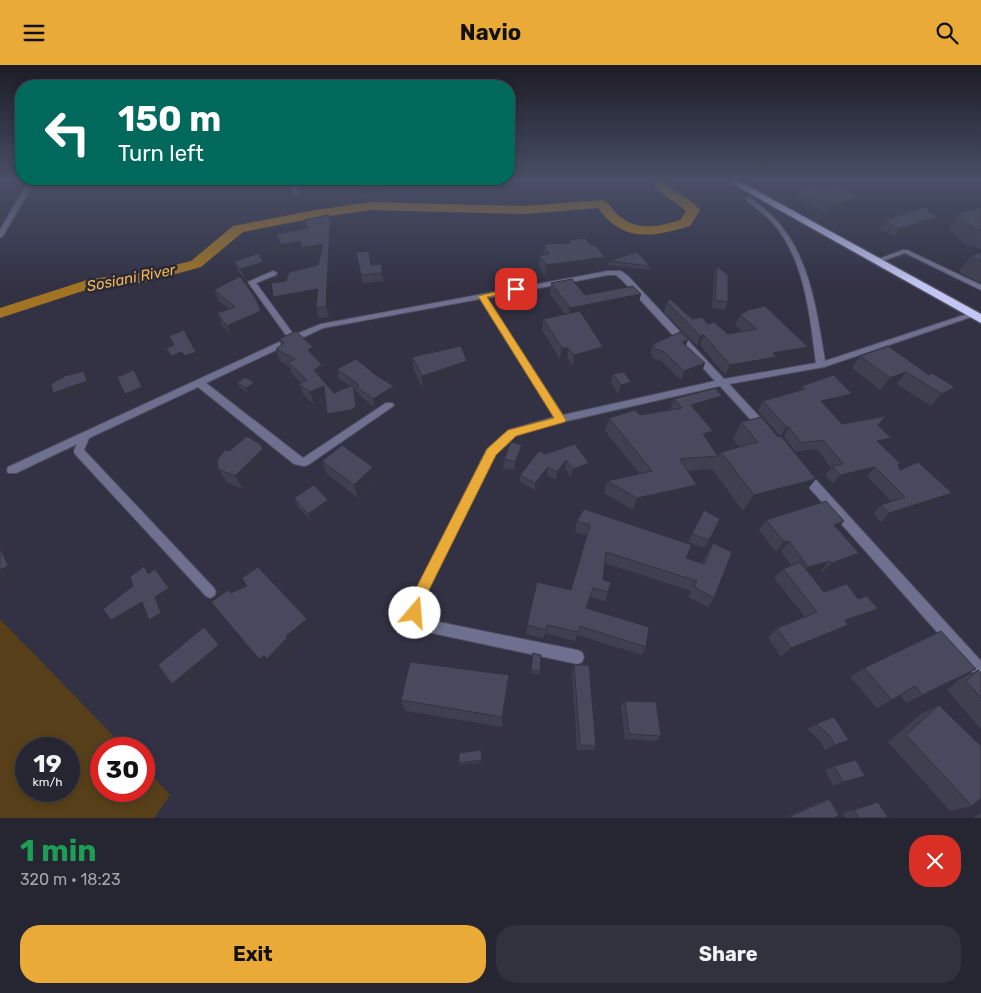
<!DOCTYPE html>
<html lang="en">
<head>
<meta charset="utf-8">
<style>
	body { margin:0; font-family:Rubik,sans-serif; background:#32323f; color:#f1f3f6; height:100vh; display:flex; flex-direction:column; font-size:19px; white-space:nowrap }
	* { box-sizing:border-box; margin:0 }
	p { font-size:16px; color:#a4a5ac }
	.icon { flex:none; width:28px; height:28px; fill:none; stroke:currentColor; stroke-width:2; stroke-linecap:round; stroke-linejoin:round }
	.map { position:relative; height:753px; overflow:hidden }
	.panel { display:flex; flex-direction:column; background:#262633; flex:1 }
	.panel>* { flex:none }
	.guide { position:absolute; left:15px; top:15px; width:500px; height:105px; border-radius:20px; box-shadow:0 2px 8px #0003,0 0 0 1px #42434e; background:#00695c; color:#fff; overflow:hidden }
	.speed { position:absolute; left:15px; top:672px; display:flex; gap:10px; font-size:25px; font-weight:700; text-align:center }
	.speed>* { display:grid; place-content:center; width:65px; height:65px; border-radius:50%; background:#262633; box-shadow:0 2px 8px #0003,0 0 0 1px #42434e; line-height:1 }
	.speed small { font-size:12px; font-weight:400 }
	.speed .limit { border:8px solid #d22; background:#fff; color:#111 }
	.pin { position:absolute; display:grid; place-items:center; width:42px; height:42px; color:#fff; margin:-21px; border-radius:10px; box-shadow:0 2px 8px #0006 }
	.me { position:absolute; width:55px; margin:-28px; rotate:18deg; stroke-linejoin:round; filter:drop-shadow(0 0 4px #0008) }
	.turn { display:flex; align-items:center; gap:18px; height:105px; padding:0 20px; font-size:22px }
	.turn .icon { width:65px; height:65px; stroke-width:2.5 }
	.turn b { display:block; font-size:35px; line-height:42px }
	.round { display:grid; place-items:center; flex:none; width:52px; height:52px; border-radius:20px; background:#32323f }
	.summary { display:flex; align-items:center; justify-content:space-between; height:85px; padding:0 20px }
	h1 { font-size:30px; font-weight:700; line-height:38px; color:#1e9e55 }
	.action { display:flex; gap:10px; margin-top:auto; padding:10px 20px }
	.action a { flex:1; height:58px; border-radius:20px; background:#e9aa38; color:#111; font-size:20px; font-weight:700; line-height:58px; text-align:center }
	.action a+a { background:#32323f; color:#f1f3f6 }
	header { display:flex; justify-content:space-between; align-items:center; height:65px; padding:0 20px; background:#e9aa38; color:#111; font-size:22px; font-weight:700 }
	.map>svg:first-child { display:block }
	.green { fill:#574019; fill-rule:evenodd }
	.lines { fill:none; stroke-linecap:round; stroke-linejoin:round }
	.river { fill:#a17424; fill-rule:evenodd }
	.street-casing { stroke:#4e4e5f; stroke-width:2 }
	.highway-casing { stroke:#4e4e5f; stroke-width:3 }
	.street { fill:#6f708f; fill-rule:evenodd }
	.highway { fill:#c3c5f3; fill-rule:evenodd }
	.wall { fill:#3e3f4f }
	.shaded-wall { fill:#323340 }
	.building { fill:#48495c; stroke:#323340 }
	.route { fill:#e9aa38; stroke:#976e24 }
	.labels { text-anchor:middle; stroke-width:5; stroke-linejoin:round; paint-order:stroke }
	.far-water-label { font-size:15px; font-style:italic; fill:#f3b64d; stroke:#282839 }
</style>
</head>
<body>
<header><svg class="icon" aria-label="menu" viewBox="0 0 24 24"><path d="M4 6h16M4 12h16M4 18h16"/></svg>Navio<svg class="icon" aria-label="search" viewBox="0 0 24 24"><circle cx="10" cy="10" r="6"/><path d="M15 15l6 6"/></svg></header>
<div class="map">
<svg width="981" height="753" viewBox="0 0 981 753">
	<rect width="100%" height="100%" fill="#323244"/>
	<path class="green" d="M 0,554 L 126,684 L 101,684 L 101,726 L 144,726 L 144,702 L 170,730 L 154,753 L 0,753 ZM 26,684 L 69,684 L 69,726 L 26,726 Z"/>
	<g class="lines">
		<path class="river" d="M 651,115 L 663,115 C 669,126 689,131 700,145 L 690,161 C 653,172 623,178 598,143 L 524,149 L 371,145 L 315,153 L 243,167 L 201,202 L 147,217 L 92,223 L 0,253 L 0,243 L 90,214 L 146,207 L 191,196 L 233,161 L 315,145 L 371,137 L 524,141 L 602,135 C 609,137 611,143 616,148 C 635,167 657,162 680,155 L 686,146 C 673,133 659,131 651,115 Z"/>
		<g class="street-casing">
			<g id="street">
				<polygon points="29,115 35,115 3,171 0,173 0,165"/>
				<polygon points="291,115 297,115 298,130 293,129"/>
				<path d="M 748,132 C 754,135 758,139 763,143 C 809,179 816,243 825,296 L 970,248 L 973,248 L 977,250 L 824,302 L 729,319 L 767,360 L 769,363 L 767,366 L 761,366 L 720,321 L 541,362 L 515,371 L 495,390 L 422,538 L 423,548 L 429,555 L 577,585 L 582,587 L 584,592 L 582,597 L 577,599 L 427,567 C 413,562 405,547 412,533 L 487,384 L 509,365 L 554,352 L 480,234 L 323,263 L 206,318 L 303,393 L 386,338 L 392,338 L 394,340 L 392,342 L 308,400 L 304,401 L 294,399 L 198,322 L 89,373 L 84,385 L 214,523 L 216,527 L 214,531 L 210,533 L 206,531 L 75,389 L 74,386 L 77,379 L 16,408 L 8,408 L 7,405 L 8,402 L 288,273 L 248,217 L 273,206 L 277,208 L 276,210 L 256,218 L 294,270 L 321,259 L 608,206 L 621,206 L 628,211 L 724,314 L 816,298 C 810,251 805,195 773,158 C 765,149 755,143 746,135 L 745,134 ZM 608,210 L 616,210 L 622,215 L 715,316 L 563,350 L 487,233 Z"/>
				<polygon points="903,185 907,185 981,220 981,225 905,188 877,198 873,196"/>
				<polygon points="803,404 807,405 981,596 981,613 976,611 799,411 798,408 799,405"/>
			</g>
		</g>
		<g class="highway-casing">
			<polygon id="highway" points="726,115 737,115 981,249 981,258"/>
		</g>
		<use href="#street" class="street"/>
		<use href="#highway" class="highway"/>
	</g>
	<g class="wall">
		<polygon points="800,124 828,124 859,132 855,139 826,148 797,132"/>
		<polygon points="981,144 981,184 964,179 948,164 958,149"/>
		<polygon points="304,155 333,160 335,170 333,170 329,252 319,253 316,243 317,235 276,243 273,232 286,216 318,200 320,190 305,193 303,186 284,190 306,163"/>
		<polygon points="884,156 933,160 894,172 879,164"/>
		<polygon points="569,175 603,203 545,211 539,202 540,191 543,190 544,179 569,178"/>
		<polygon points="356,187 371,200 384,207 384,216 363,218"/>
		<polygon points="981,187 981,219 959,207 971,191"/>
		<polygon points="609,196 650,201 649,205 608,200"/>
		<polygon points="234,197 266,205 245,213 238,206"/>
		<polygon points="717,201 728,237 725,245 712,243 714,209"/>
		<polygon points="551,218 585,230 641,229 638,240 583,251 603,282 601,293 573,301 567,293 560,294 542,265 543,254 565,249 550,229"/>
		<polygon points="214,225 256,234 266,258 232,272 222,260 217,248 229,244 219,236"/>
		<polygon points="667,237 692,254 708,259 728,269 743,267 735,260 740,250 802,292 773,298 771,302 725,310 700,280 697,281 664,247"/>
		<polygon points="279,274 313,282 316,294 322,300 326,312 322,314 334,328 350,321 339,314 337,304 396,330 375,343 359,330 358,327 355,324 360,353 355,357 331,361 326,334 314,339 304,331 299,319 301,318 292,309 289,301 280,296 276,284 281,280"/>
		<polygon points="653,279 686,281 702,307 681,315 661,296 653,293 651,288"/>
		<polygon points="860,291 929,310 955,322 944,334 931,341 896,319 880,325 852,303"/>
		<polygon points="412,292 467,310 423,324 414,306"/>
		<polygon points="613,309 629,326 618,329 611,318"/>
		<polygon points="237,318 254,318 256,322 248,328 239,322"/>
		<polygon points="802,321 852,329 845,338 827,343 842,359 878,361 891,373 883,382 900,398 898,401 900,405 952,428 942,437 881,457 873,449 881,440 892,437 867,411 833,419 825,410 831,403 817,384 795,387 784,371 782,371 803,430 743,446 712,404 688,406 697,420 691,432 633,445 604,428 607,416 640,409 605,366 609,353 640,350 670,345 674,334 717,344 698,349 708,376 718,391 721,387 739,382 733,374 741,357 778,372 780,371 758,346 763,336 799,326"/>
		<polygon points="575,379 587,406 571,412 565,403 556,415 547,410 535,425 520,417 520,410 545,389"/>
		<polygon points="229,386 270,397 243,424 226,417 218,404"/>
		<polygon points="521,389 514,405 503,403 504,394"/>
		<polygon points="322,396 376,415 358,433 327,409"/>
		<polygon points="294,433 332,444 312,457 298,442"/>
		<polygon points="584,444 686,493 702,499 707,488 713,478 714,533 708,542 688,532 691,526 605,498 603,515 608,527 605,536 590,532 586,543 646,582 642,590 577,570 575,576 545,568 544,573 526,569 527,560 571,525 587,470 575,467 577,456"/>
		<polygon points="704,445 709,475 704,483 688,477"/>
		<polygon points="766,455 838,464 859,488 849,498 822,507 821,506 810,509 824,527 866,553 848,559 838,568 781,592 768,572 777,563 805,552 774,513 783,504 791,501 781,486 776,487 759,465"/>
		<polygon points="533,588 540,606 539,609 530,608"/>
		<polygon points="574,600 596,681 593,685 577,685 572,606"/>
		<polygon points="864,603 976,604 906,638 900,630 877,643 850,612"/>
		<polygon points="978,605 981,608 981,664 947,625 959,614"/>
		<polygon points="509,610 508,622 502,662 406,646 401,635"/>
		<polygon points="625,636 661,671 656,676 625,674 621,641"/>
		<polygon points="939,640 972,741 950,746 888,677 921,649"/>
		<polygon points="816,659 839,680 825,685 819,675 807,664"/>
		<polygon points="481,685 482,697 460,700 459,698"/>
		<polygon points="834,701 865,711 833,721 825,705"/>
		<polygon points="829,734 834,753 784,753 819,737"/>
		<polygon points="878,737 888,753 845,753 843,748"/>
		<polygon points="981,748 981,753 972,753"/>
	</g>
	<g class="shaded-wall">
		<polygon points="381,115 383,115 381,130 364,132 363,124"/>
		<polygon points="859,132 855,139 826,148 830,140"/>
		<polygon points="938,152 933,160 894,172 899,164"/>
		<polygon points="330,160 333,160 335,170 333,170 329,252 326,242"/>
		<polygon points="300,176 303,186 284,190 280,180"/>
		<polygon points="323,179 325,189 305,193 302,183"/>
		<polygon points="605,192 603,203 545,211 546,200"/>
		<polygon points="263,197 266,205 245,213 241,204"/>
		<polygon points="382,199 384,207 384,216 382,208"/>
		<polygon points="318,224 321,235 276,243 273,232"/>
		<polygon points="641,229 638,240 568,254 570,243"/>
		<polygon points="261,246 266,258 232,272 227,261"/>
		<polygon points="704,270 700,280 697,281 700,271"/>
		<polygon points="688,275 685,284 682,277"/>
		<polygon points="313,282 316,294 308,285"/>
		<polygon points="603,282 601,293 573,301 574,290"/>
		<polygon points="808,282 802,292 773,298 771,302 725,310 730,300 773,288"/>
		<polygon points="562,283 568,283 567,293 560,294"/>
		<polygon points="182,287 196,287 200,295 189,300 186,296 175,300 171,291"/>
		<polygon points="467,296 467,310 423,324 422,311"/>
		<polygon points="705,298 702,307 681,315 684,306"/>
		<polygon points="322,300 326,312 318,317 314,305"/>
		<polygon points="134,305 140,314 149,332 131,338 125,329"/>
		<polygon points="84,306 91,315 94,325 61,337 53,328"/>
		<polygon points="906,307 896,319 880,325 890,313"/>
		<polygon points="631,317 629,326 618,329 621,320"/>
		<polygon points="254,318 256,322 248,328 246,323"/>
		<polygon points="353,320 356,331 360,353 355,357 331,361 327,349"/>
		<polygon points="324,321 328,333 314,339 310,327"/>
		<polygon points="394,321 396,330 375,343 373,334"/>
		<polygon points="955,322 944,334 931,341 942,329"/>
		<polygon points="852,329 845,338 815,345 821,336"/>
		<polygon points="722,331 717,344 686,353 691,340"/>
		<polygon points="786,362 789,362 784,371 780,372"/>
		<polygon points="713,366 707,379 703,369"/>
		<polygon points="891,373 883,382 877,376"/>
		<polygon points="522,380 521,389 514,405 515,397"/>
		<polygon points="263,384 270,397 243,424 235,411"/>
		<polygon points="566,395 565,403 556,415 557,407"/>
		<polygon points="589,398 587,406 571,412 573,404"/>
		<polygon points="373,402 376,415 358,433 354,420"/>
		<polygon points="548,402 547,410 535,425 535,418"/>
		<polygon points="875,402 867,411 833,419 840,410"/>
		<polygon points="816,414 803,430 743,446 754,430"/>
		<polygon points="697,420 691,432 633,445 637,433"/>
		<polygon points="952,428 942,437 881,457 889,448"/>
		<polygon points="328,435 332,444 312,457 308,449"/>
		<polygon points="844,456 835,467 834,460"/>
		<polygon points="789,476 781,486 776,487 784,477"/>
		<polygon points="1,485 12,493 19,509 0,519"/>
		<polygon points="859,488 849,498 822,507 832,498"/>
		<polygon points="830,496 821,506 799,512 808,502"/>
		<polygon points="155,504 166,516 180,534 166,542 173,558 161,565 149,555 155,532"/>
		<polygon points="142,537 154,548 124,565 111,555"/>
		<polygon points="878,544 866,553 834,564 845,555"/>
		<polygon points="307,554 314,564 294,580 295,582 275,603 267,594 286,571"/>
		<polygon points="848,560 838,568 781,592 791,583"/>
		<polygon points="204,562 215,573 229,590 185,628 172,619"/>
		<polygon points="264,591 273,600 268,603 259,594"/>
		<polygon points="509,610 508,622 502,662 502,652"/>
		<polygon points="849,675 839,680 825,685 835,680"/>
		<polygon points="865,711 854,715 833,721 843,717"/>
	</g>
	<g class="building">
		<polygon points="361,115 381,115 380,122 363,124"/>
		<polygon points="821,119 828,124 837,121 859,132 830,140 800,124"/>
		<polygon points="923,142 938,152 899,164 884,156"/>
		<polygon points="977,143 981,144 981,165 975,164 958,149"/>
		<polygon points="328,150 333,160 330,160 326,242 316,243 318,224 273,232 271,218 286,216 289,207 318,200 323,179 302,183 300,176 280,180 277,169 308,163 304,155"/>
		<polygon points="585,173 592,181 595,180 605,192 546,200 540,191 549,189 544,179 571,178 569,175"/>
		<polygon points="369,186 371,200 382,199 382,208 361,210 356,187"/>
		<polygon points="637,187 650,201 609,196"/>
		<polygon points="981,187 981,196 971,191"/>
		<polygon points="258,188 263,197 241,204 234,197"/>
		<polygon points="717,201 728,210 728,237 715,235"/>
		<polygon points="240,211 256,234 261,246 227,261 217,248 235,242 214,225"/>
		<polygon points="572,214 585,230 633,221 641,229 570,243 551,218"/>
		<polygon points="670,234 692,254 702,252 708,259 714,257 728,269 757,264 740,250 748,245 765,241 808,282 773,288 776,292 730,300 704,270 700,271 667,237"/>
		<polygon points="580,246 603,282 574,290 568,283 562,283 543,254"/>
		<polygon points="184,265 196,287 184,291 182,287 171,291 166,283 174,280 169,271"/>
		<polygon points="296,266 313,282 308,285 322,300 314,305 334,328 353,320 356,341 351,345 327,349 324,321 310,327 299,319 307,315 288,297 295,294 276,284 284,278 279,274"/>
		<polygon points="680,267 688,275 682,277 705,298 684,306 664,287 656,284 653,279"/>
		<polygon points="461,281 467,296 422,311 412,292"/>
		<polygon points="888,281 929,310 932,308 955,322 942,329 906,307 890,313 860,291"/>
		<polygon points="356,294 377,311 394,321 373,334 356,321 359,320 337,304"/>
		<polygon points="134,305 142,322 125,329 117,312"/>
		<polygon points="84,306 87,316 53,328 51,319 65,311"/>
		<polygon points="624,307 631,317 621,320 613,309"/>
		<polygon points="834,310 852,329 821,336 842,359 886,351 878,360 891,373 877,376 900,398 898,400 900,405 918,397 952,428 889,448 881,440 905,432 875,402 840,410 832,401 843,399 823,375 801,378 789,362 786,362 763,336 805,324 802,321"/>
		<polygon points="245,312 254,318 246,323 237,318"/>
		<polygon points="715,323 722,331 691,340 713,366 703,369 718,391 680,394 697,420 637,433 607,416 652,406 609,353 635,345 640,350 682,343 674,334"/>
		<polygon points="761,352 778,372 781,371 816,414 754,430 721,387 758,377 741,357"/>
		<polygon points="247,371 260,379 263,384 235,411 218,404 217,395 225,385 229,386"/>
		<polygon points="511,377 522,380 515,397 504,394"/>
		<polygon points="575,379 589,398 573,404 566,395 557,407 548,402 535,418 520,410 539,386 545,389"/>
		<polygon points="342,380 373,402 354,420 322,396"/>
		<polygon points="314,420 328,435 308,449 294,433"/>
		<polygon points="826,436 844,456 834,460 859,488 832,498 830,496 808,502 789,476 784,477 766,455"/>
		<polygon points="584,444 692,480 686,493 704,499 713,478 732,487 714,533 694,522 697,516 606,487 603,515 611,517 608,527 593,523 586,543 649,562 646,582 580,561 578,567 547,560 546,565 527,560 537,517 571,525 590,460 577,456"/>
		<polygon points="704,445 720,454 709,475 692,469"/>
		<polygon points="1,485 8,501 0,505 0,486"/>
		<polygon points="800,497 824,527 847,519 858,534 867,531 878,544 845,555 848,560 791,583 777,563 817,547 783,504"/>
		<polygon points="144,501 148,509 155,504 169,523 155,532 161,548 149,555 142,537 111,555 103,544 133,521 130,512"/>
		<polygon points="258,502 307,554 286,571 288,572 267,594 264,591 259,594 211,537 228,525 231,528 247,521 242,513"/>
		<polygon points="204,562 219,580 172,619 158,600"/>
		<polygon points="941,566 976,604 922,630 915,621 892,635 864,603"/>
		<polygon points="533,588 541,590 540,606 531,605"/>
		<polygon points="410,597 509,610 502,652 401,635"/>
		<polygon points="574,600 589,600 596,681 580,680"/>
		<polygon points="978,605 981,608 981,633 966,616"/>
		<polygon points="625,636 656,637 661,671 629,669"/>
		<polygon points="939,640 981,681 981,733 972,741 906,670"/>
		<polygon points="834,652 849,675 835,680 829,670 816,659"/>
		<polygon points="481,685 482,695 459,698 459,688"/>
		<polygon points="856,695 865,711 843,717 834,701"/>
		<polygon points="829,734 839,750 834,753 787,753"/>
		<polygon points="878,737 888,753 858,753 854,745"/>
	</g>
	<linearGradient id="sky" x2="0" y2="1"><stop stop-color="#1c1c25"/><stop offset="0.52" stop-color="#494f67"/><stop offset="1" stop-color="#494f67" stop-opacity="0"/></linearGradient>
	<rect width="981" height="221" fill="url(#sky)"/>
	<polygon class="route" points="516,222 519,223 519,226 487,232 566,355 565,357 516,371 496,390 423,537 420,553 415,555 410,553 408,548 409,537 487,384 508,365 554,353 478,231"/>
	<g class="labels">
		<g class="far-water-label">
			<text transform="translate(131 213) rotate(-11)" y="5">Sosiani River</text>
		</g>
	</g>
</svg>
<div class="speed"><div>19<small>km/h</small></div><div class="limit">30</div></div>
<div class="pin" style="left:516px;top:224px;background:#d93025"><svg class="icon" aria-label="arrive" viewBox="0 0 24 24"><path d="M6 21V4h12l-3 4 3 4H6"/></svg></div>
<svg class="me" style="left:415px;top:548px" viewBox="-20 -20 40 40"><circle r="19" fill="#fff"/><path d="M0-13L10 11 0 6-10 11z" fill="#e9aa38"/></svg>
<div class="guide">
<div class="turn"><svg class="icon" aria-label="left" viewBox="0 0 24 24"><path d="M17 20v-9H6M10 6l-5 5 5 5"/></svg><div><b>150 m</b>Turn left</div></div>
</div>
</div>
<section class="panel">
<div class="summary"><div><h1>1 min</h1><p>320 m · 18:23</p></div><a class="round" style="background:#d93025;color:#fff"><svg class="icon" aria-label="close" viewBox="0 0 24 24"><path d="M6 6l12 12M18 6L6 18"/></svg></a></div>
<div class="action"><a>Exit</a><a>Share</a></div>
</section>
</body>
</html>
